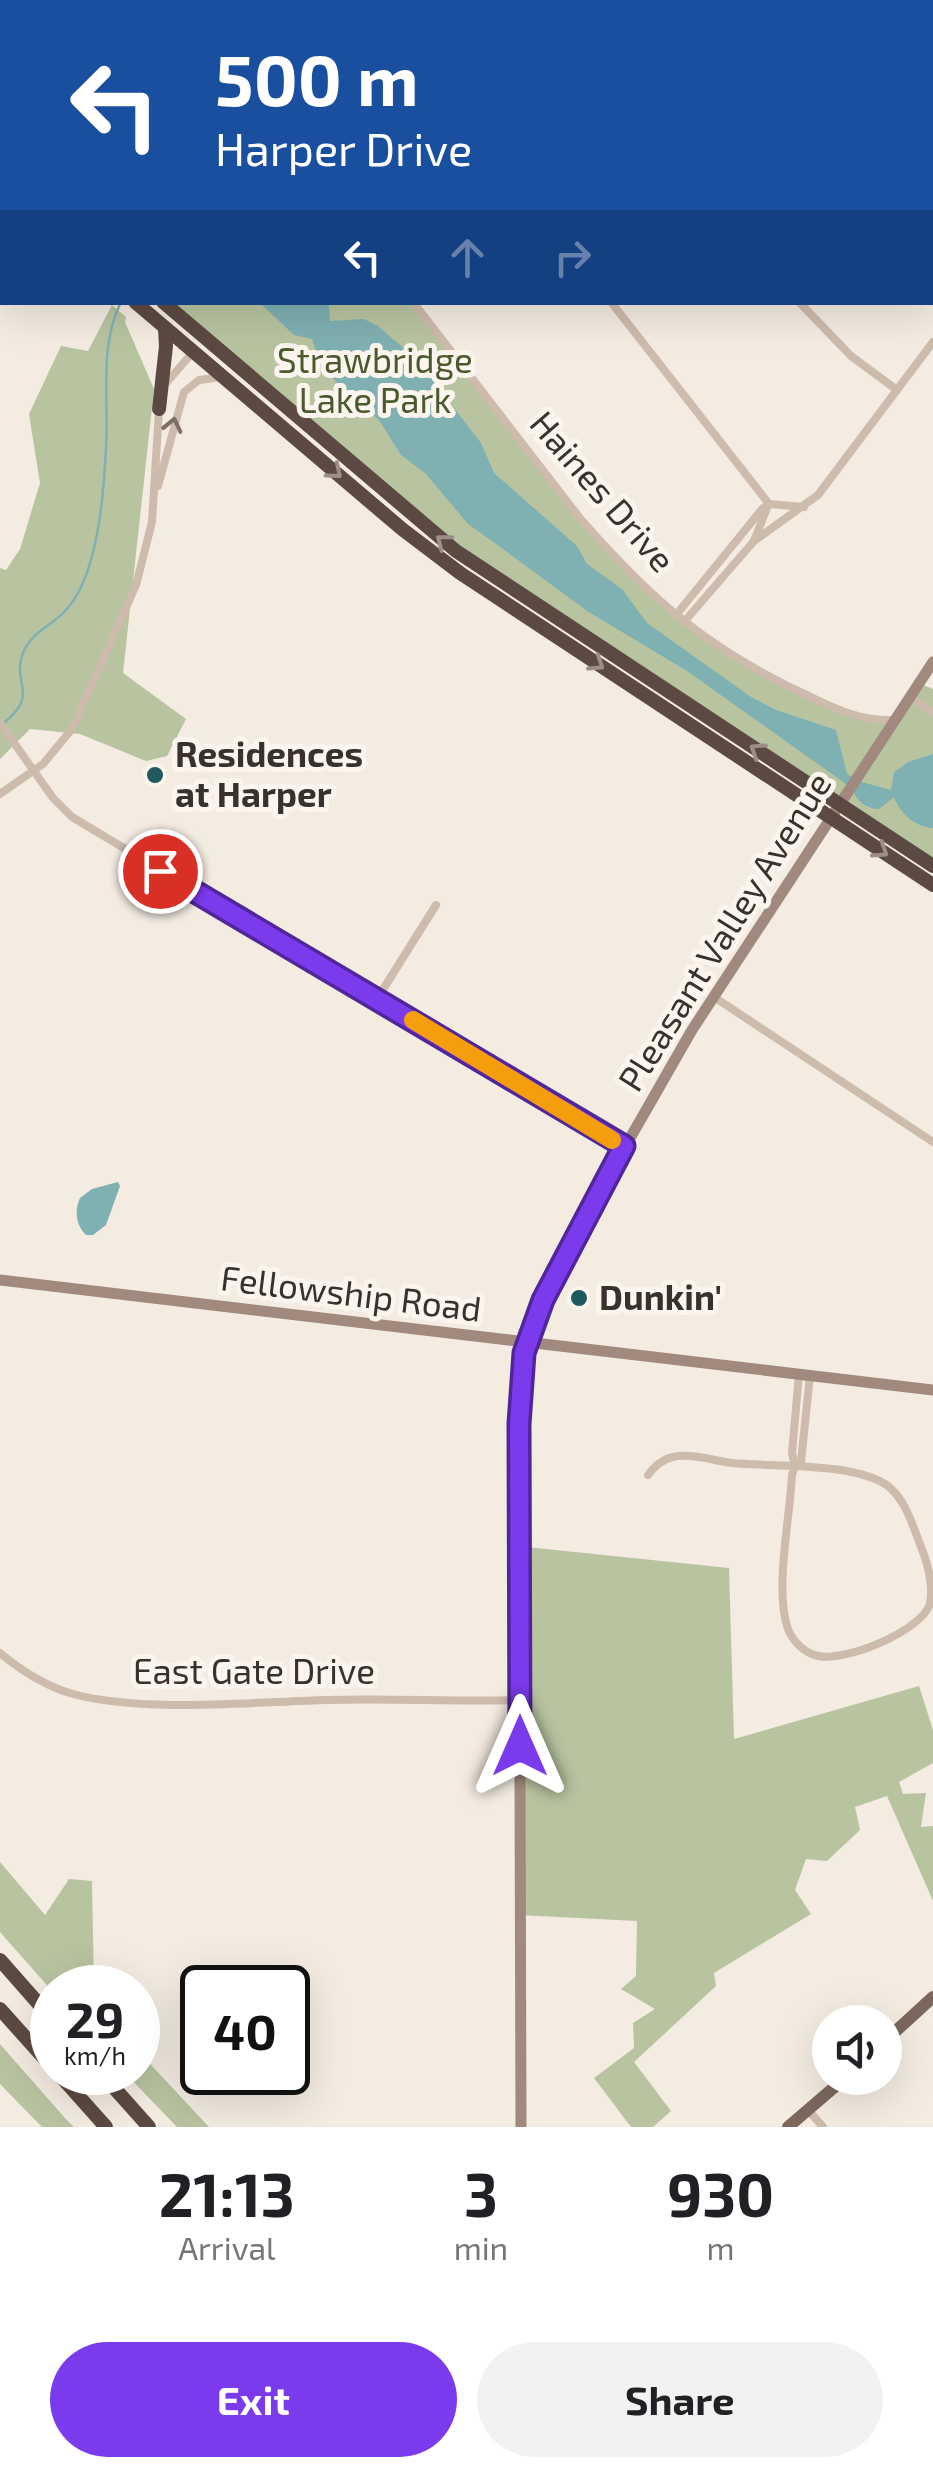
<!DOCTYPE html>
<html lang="en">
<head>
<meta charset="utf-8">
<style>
	body { margin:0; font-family:"Exo 2",sans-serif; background:#f2f2f2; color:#202124; height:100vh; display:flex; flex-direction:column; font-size:38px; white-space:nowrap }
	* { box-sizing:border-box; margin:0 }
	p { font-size:32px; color:#757577 }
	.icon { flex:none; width:55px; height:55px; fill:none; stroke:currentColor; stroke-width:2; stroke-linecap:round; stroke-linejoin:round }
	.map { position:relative; height:2127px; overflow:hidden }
	.side { display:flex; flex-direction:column; background:#fff; flex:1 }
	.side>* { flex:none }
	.hud { position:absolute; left:0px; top:0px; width:935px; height:305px; box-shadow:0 10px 40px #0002; background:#1a4fa0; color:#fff; overflow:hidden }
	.tools { position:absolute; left:812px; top:2005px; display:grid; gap:20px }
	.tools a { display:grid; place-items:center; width:90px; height:90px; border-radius:50%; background:#fff; box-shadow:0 10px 40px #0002; font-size:50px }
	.speed { position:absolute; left:30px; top:1965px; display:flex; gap:20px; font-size:50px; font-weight:700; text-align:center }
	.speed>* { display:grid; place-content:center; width:130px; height:130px; border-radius:50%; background:#fff; box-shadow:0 10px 40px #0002; line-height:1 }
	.speed small { font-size:25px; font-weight:400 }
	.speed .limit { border:5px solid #111; border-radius:15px; background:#fff; color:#111 }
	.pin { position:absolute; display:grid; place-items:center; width:85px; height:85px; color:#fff; margin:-42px; border:5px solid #fff; border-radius:50%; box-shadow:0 2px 10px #0007 }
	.me { position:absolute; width:110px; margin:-55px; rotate:0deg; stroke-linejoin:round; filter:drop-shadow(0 0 8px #0008) }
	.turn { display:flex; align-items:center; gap:35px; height:210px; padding:0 50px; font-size:45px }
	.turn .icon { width:130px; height:130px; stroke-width:2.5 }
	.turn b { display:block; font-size:70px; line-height:85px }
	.lanes { display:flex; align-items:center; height:95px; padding:0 50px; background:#0003; justify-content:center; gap:50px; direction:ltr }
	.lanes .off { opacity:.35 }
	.eta { display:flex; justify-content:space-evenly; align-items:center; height:170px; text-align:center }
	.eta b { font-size:60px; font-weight:700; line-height:70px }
	.button { display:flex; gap:20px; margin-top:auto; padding:20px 50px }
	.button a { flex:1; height:115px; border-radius:60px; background:#7c3aed; color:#fff; font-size:40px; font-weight:700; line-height:115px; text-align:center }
	.button a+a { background:#f2f2f2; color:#202124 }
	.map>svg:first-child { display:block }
	.green { fill:#b8c4a0 }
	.water { fill:#7fb0b2 }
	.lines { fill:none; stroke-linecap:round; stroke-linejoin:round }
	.stream { stroke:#7fb0b2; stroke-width:2.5 }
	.street { stroke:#cdbbac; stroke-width:8 }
	.secondary { stroke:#a18a7d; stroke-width:11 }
	.primary { stroke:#7d675c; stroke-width:12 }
	.highway { stroke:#5c4a42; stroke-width:14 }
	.oneway { stroke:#7d6f65 }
	.oneway2 { stroke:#9c8e87 }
	.route-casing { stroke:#51269a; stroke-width:25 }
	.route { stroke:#7c3aed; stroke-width:18 }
	.slow { stroke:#f59e0b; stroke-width:18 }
	.poi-dot { fill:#1f5a5e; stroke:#fbf5ee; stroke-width:4 }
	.labels { text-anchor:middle; stroke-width:10; stroke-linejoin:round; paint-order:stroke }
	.park-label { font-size:35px; fill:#4a5a2e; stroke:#fbf5ee }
	.street-label { font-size:35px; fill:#3b302b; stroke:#fbf5ee }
	.poi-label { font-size:35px; font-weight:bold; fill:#3b302b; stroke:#fbf5ee; text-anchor:start }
</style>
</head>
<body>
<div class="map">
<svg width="933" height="2127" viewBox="0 0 933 2127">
	<rect width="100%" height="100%" fill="#f4ebe1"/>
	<g class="green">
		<polygon points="163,303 413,303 579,517 633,576 747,667 867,719 893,720 919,683 933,689 933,866 523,597"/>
		<polygon points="112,305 126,317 125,322 154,389 123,673 186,719 167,756 146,761 80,734 30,729 0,759 0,568 6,570 20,549 40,483 29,414 61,346 88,351"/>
		<polygon points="517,1546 729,1568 734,1739 919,1686 933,1730 933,1763 899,1782 903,1794 926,1793 921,1827 933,1826 933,1901 887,1796 855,1807 860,1830 827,1861 806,1859 795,1890 811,1914 714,1973 716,1986 634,2062 671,2111 653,2127 631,2127 594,2078 634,2048 633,2023 655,2009 621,1989 636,1976 637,1921 518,1915"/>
		<polygon points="0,1862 45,1915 69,1879 92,1881 94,1987 52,1988 52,1991 0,1932"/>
		<polygon points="0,2044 64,2117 74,2127 42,2127 0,2084"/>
		<polygon points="138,2051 209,2127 177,2127 125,2073 138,2072"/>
	</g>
	<g class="water">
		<path d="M 260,303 L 329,303 L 330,321 L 364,319 L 378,326 L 416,359 L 481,443 L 494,473 L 577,546 L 587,564 L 622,589 L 647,623 L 751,697 L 776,710 L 836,730 L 847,774 L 858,781 L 891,790 L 894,772 L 908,762 L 933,754 L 933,828 C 916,827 900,814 894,797 L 879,809 C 868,809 855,801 853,789 L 687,671 L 587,611 L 499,546 L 468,524 L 426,474 L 401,455 L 379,420 L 345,394 L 318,358 L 312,339 L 294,335 Z"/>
		<path d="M 118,1182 L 120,1186 L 106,1225 L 93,1235 L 86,1235 C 76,1226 74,1210 80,1198 L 92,1189 Z"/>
	</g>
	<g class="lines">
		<path class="stream" d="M 5,722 C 40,693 11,684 23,653 C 31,632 52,626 66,610 C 77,598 86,579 90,563 C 101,527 104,485 106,448 C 109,400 99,348 120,304"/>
		<g class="street">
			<polyline points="174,0 174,2"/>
			<polyline points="371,0 373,2"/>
			<polyline points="575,0 576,2"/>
			<polyline points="747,0 749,2"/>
			<polyline points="932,26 933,26"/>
			<polyline points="0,27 2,30"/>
			<polyline points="932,231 933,232"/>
			<path d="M 413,302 L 579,517 C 652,601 711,652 813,698 C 840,711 863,721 893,720"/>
			<polyline points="611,302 769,504"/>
			<polyline points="799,302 851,356 897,390"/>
			<polyline points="167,382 193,352"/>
			<polyline points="158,486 184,392 199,380 222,377"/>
			<polyline points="754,541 767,508"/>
			<polyline points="676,615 763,508 769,504 804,507"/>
			<polyline points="684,622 754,541 818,495 933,342"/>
			<polyline points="910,698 933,712"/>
			<polyline points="0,723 53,798 72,817 623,1147"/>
			<polyline points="0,794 43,764 72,729 136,585 152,522 159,410"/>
			<polyline points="714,997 933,1142"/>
			<polyline points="377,999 436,905"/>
			<polyline points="795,1466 792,1453 799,1374"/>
			<path d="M 648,1475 C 656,1464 665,1457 679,1456 C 697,1454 714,1461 732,1463 C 773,1467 855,1462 888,1486 C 907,1501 914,1530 923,1552 C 929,1568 933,1587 930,1604 C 921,1631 846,1662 818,1656 C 804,1653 791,1640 787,1626 C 775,1586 790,1518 792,1475 L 795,1466 L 801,1462 L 810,1375"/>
			<path d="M 0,1653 C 22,1671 45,1686 73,1694 C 143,1713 253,1702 327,1700 C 392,1698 456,1702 520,1700"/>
			<polyline points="809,2111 823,2127"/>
		</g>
		<g class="secondary">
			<polyline points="0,1280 933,1390"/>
			<polyline points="521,2127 519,1424 523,1361 532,1323 590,1208 692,1030 933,662"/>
		</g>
		<g class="primary">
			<polyline points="885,2041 933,1997"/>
			<polyline points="788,2127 845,2078"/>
		</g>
		<g class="highway">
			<polyline points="0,162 2,164"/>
			<polyline points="0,186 2,188"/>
			<polyline points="0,267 2,269"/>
			<polyline points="135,302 402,529 460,573 933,885"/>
			<polyline points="163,302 456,551 933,866"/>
			<polyline points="159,409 166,346 165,328"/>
			<polyline points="0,1960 52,2019"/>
			<polyline points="0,2009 52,2067"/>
			<polyline points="57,2072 106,2127"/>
			<polyline points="100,2072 149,2127"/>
		</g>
	</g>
	<defs><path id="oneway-chevron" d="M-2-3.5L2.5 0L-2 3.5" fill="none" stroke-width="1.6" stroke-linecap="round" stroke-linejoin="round" transform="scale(2.5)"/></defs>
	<use class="oneway" href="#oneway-chevron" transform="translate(173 425) rotate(-77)"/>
	<g class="oneway2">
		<use href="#oneway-chevron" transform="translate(335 472) rotate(40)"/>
		<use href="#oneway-chevron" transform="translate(443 541) rotate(-142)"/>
		<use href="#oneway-chevron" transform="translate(597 664) rotate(33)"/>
		<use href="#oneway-chevron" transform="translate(757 750) rotate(-147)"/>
		<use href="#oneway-chevron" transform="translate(881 851) rotate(33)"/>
	</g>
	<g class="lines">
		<g class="route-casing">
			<polyline id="route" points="160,871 624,1146 543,1300 524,1353 519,1424 520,1746"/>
		</g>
		<use href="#route" class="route"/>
		<polyline class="slow" points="413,1020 612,1140"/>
	</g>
	<g class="poi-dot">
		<circle cx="155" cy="775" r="10"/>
		<circle cx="579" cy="1298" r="10"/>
	</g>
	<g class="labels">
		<g class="park-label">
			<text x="375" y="373">Strawbridge<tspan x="375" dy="40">Lake Park</tspan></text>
		</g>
		<g class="street-label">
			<text transform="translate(602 492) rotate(49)" y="12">Haines Drive</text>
			<text transform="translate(725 932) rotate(-58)" y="12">Pleasant Valley Avenue</text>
			<text transform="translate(351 1294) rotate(7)" y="12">Fellowship Road</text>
			<text x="254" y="1684">East Gate Drive</text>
		</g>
		<g class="poi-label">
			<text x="175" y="767">Residences<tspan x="175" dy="40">at Harper</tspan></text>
			<text x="599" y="1310">Dunkin'</text>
		</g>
	</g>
</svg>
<div class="tools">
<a><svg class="icon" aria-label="sound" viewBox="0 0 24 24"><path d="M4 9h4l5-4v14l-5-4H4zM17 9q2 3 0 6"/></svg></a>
</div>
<div class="speed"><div>29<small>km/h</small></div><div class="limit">40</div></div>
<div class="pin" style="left:160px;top:871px;background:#d93025"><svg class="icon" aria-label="arrive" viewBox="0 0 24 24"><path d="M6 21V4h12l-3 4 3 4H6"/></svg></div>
<svg class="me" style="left:520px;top:1746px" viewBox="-20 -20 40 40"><path d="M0-17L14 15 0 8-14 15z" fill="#7c3aed" stroke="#fff" stroke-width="4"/></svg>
<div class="hud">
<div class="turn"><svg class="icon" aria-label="left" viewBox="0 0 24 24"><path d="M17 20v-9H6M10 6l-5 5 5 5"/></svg><div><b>500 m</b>Harper Drive</div></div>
<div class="lanes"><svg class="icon" aria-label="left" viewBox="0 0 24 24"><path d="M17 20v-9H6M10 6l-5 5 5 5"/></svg><svg class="icon off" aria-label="ahead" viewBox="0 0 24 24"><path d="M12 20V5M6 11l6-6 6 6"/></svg><svg class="icon off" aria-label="right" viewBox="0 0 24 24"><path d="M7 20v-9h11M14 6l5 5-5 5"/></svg></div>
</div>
</div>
<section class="side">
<div class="eta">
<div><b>21:13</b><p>Arrival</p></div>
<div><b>3</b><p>min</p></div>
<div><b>930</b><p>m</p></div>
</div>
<div class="button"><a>Exit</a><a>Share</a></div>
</section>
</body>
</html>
